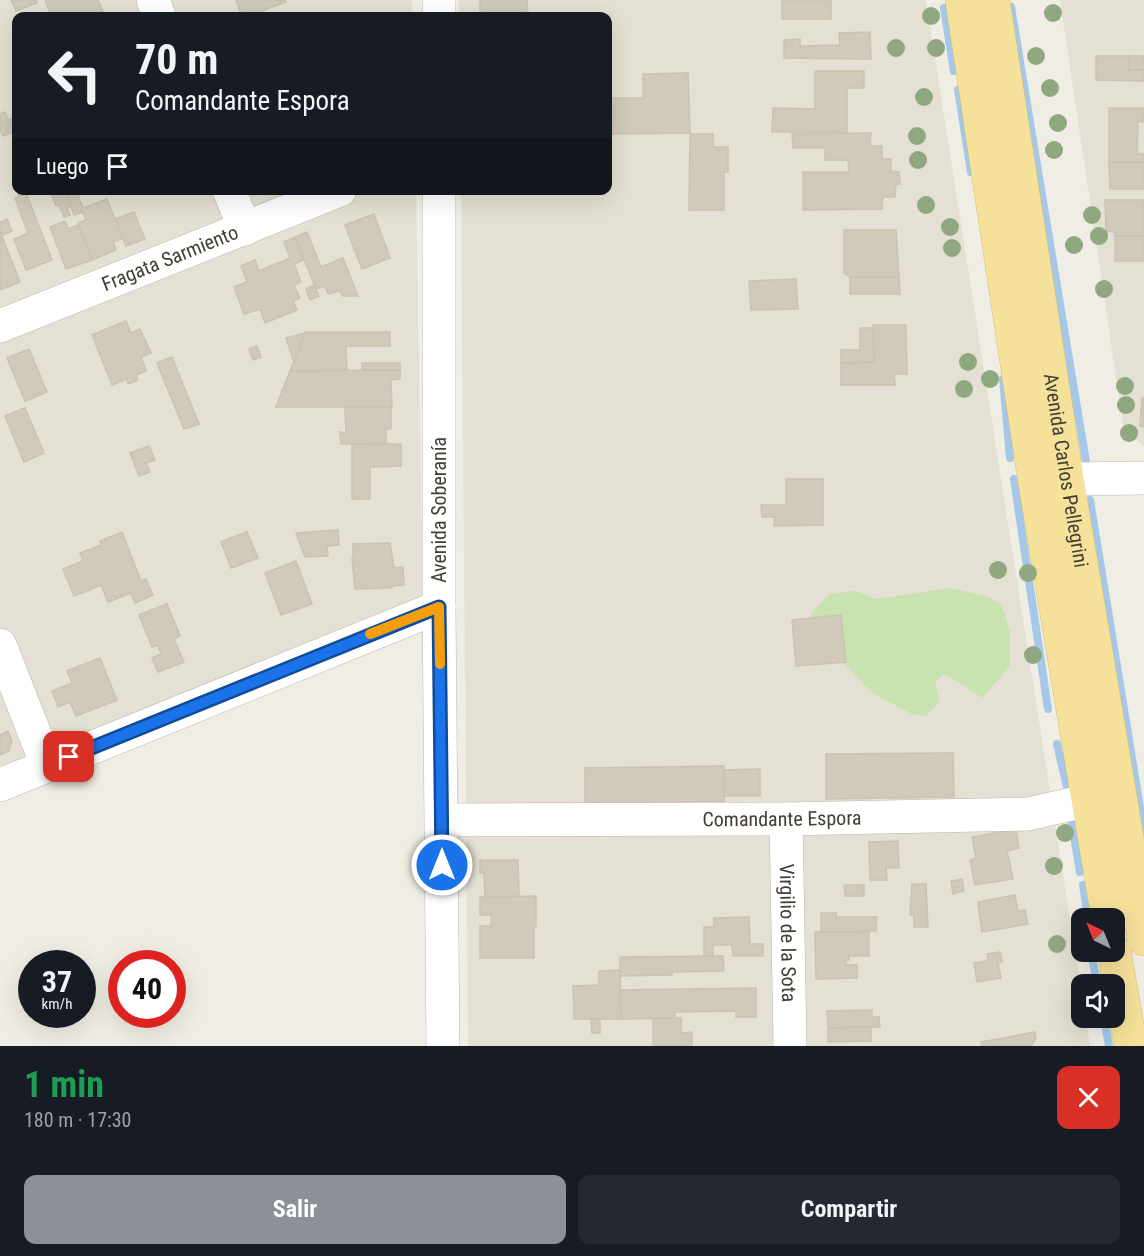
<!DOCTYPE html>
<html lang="es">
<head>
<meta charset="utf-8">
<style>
	body { margin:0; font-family:"Roboto Condensed",sans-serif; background:#242831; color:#f1f3f6; height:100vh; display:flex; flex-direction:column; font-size:22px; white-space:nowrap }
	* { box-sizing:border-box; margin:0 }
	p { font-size:20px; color:#9ea1a6 }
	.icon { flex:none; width:33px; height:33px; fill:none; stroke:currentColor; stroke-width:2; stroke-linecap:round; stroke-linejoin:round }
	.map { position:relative; height:1046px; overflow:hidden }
	.drawer { display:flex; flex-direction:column; background:#171b24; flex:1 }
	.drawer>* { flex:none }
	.guide { position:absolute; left:12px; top:12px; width:600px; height:183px; border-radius:12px; box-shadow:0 6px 24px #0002; background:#171b24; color:#f1f3f6; overflow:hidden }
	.needle { width:39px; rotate:317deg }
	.controls { position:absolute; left:1071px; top:908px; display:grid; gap:12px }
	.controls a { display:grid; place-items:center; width:54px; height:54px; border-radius:12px; background:#171b24; box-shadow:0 6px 24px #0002; font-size:30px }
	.speed { position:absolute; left:18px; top:950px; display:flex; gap:12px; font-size:30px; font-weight:700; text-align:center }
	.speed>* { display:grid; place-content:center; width:78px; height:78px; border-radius:50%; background:#171b24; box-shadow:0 6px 24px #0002; line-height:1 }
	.speed small { font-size:15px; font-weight:400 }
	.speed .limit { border:9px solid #d22; background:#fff; color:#111 }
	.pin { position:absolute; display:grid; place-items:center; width:51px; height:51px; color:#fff; margin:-26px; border-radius:12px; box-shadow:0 3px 9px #0006 }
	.me { position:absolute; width:66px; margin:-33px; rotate:0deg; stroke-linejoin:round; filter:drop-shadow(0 0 4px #0008) }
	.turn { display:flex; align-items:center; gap:21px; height:126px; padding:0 24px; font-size:27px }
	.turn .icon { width:78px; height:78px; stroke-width:2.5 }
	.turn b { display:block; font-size:42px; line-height:51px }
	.then { display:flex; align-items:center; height:57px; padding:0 24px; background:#0003; gap:12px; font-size:22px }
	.round { display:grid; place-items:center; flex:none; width:63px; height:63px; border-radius:12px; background:#242831 }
	.head { display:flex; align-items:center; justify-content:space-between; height:102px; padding:0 24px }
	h1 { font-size:36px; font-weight:700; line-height:45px; color:#1e9e55 }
	.action { display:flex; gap:12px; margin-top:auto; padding:12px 24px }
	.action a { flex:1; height:69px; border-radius:12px; background:#8c9099; color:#fff; font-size:24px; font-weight:700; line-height:69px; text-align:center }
	.action a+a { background:#242831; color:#f1f3f6 }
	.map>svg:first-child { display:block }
	.residential { fill:#e4e0d3 }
	.green { fill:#c8e2b0 }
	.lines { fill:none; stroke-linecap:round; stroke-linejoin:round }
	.stream { stroke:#a5c8e9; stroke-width:8 }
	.building { fill:#d1cabb; stroke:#cbc2af; stroke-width:1.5 }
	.minor-casing { stroke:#bbb6a8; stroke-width:34 }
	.major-casing { stroke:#d8bf6a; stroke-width:34 }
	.minor { stroke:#fff; stroke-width:33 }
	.major { stroke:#f5e199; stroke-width:33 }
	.tree { fill:#90a880 }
	.route-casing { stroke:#114b97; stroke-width:15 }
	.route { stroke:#1a73e8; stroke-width:10 }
	.slow { stroke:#f59e0b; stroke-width:10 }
	.labels { text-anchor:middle; stroke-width:4.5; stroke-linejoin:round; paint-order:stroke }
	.street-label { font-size:20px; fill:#423e35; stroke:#fff }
</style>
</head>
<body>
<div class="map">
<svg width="1144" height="1046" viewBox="0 0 1144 1046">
	<rect width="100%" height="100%" fill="#f0eee4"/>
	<g class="residential">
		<polygon points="0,0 412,0 412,16 16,16 16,190 416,191 423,600 0,767"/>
		<polygon points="459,0 926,0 1081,989 1082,1017 1086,1017 1090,1046 468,1046 461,191 608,190 608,16 459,16"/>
		<polygon points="1060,0 1144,0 1144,447 1123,424"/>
	</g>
	<polygon class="green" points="950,588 989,597 1002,605 1010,632 1010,666 982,698 960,683 943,674 935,683 940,702 926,716 914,715 876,695 864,685 816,632 811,614 829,594 855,591 876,599"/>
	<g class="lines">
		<g class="stream">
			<polyline points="1011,7 1087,468"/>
			<polyline points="944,8 954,71"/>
			<polyline points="958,90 971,172"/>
			<polyline points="1003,379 1010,458"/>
			<polyline points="1014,479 1048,709"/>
			<polyline points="1090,500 1144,832"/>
			<polyline points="1057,744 1067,787"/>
			<polyline points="1071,818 1080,872"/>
			<polyline points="1083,885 1088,918"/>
			<polyline points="1093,962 1097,984"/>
			<polyline points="1104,1017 1109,1046"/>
		</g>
	</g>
	<g class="building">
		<polygon points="11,0 36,0 37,3 16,11"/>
		<polygon points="45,0 98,0 105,16 51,16"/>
		<polygon points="236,0 285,0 286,2 248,16 242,16"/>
		<polygon points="480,0 527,0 528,16 480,16"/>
		<rect x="782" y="0" width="49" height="19"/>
		<rect x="333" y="14" width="34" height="2"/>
		<polygon points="870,32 871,59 784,58 784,40 800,39 800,46 840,45 839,33"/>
		<polygon points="1096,56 1129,56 1129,70 1144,70 1144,81 1096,80"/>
		<rect x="1129" y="56" width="15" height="14"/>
		<polygon points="815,71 864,71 864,88 847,88 847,132 772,132 773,108 815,109"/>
		<polygon points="688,73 690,133 612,134 611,98 643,98 643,74"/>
		<polygon points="1109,108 1144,108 1143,122 1138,121 1137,154 1144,154 1144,162 1109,162"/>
		<polygon points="5,112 8,120 12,118 16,131 3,136 0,130 0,114"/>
		<polygon points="871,133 870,146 882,146 882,159 891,159 891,171 899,172 900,184 896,184 895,197 883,197 882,209 803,210 803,172 849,172 848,160 825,160 825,148 793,148 792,134"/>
		<polygon points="690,134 713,134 713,147 728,147 728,172 724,172 724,210 689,210"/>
		<polygon points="1109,162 1144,162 1144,189 1110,189"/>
		<polygon points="17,190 25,190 52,260 26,270 14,239 28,233 15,198 19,197"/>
		<polygon points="50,190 65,190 71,207 67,208 70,215 64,217 59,205 56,206"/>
		<polygon points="73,190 76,190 83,208 107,199 123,238 113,242 116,250 92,260 78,223 86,220 83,212 74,215 66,193"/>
		<polygon points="1105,200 1144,200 1144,236 1115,236 1115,232 1106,231"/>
		<polygon points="134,212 145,239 126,246 115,219"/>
		<polygon points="374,214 390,258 362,269 345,225"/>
		<polygon points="7,219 12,231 2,235 0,222"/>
		<polygon points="65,221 68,229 78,225 92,260 66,269 50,227"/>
		<polygon points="844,230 896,230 899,276 850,277 844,273"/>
		<polygon points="0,231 20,282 0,290"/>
		<polygon points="307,232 321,267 343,258 358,296 343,296 340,291 328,294 325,286 316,289 295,237"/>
		<rect x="1115" y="236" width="29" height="25"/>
		<polygon points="295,237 304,260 294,264 301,282 294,285 300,298 293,301 297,310 265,323 260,309 244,314 234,287 247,282 241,266 255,260 259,271 290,258 284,242"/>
		<polygon points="850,277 899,277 900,294 850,294"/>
		<polygon points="796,279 798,309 751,310 749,281"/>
		<polygon points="314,285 319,296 310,300 306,289"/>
		<polygon points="126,321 131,333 140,329 151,353 141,357 146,371 136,375 138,380 128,384 127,379 112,385 92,335"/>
		<polygon points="873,325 906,325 907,374 894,374 895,385 841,385 841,363 874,362"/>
		<polygon points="860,328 873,328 874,362 841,363 841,350 860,350"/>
		<polygon points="305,332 390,332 390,346 346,346 347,370 290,371"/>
		<polygon points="305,333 294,362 286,338"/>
		<polygon points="257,346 261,357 253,360 249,349"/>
		<polygon points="29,349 47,392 25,401 7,358"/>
		<polygon points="172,357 199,424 184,429 157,363"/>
		<rect x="362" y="363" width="38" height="7"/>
		<polygon points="400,370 400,379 391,380 392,407 276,407 290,371"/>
		<polygon points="1142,398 1144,398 1144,427 1140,426"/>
		<polygon points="345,407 391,407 391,429 386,429 386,443 341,444 340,432 346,433"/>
		<polygon points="25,408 44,453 24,462 5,416"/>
		<polygon points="352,444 401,444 401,466 370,467 370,499 352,499"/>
		<polygon points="149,446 155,460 146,463 150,472 139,476 130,453"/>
		<polygon points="786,479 823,479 823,525 774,526 775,517 762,517 761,505 786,505"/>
		<polygon points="338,530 339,545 327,546 328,556 305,557 296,533"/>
		<polygon points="122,532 141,581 146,579 153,595 135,603 131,593 108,602 101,585 74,596 63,569 83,561 80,553 101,545 100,541"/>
		<polygon points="247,532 258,558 231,568 221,542"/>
		<polygon points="390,543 394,568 403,567 404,585 392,586 392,588 355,589 352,558 353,558 353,544"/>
		<polygon points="296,561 312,604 281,615 265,573"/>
		<polygon points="167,604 180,636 174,639 184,662 158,672 152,658 161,654 158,645 152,647 139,615"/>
		<polygon points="841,615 846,662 796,666 792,620"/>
		<polygon points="100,658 117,700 76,716 70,702 58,707 52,691 72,683 67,671"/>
		<polygon points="8,731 12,741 9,751 0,755 0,735"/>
		<polygon points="953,753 954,797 826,799 826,754"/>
		<polygon points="724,766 724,802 585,804 585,768"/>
		<polygon points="760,769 760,796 724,796 724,770"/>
		<polygon points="1016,829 1019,848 1007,851 1013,879 975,885 970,860 976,858 972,837"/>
		<polygon points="898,841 899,868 886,868 887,880 870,880 869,842"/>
		<polygon points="480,860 518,860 519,896 485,897 484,873 480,873"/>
		<polygon points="962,879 964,891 953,894 951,881"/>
		<polygon points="912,884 926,884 928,927 914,927 914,915 910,915"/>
		<polygon points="844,885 864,885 864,896 845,896"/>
		<polygon points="1015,895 1018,911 1025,910 1028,924 982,932 978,902"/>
		<polygon points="536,896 536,926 534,926 534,958 480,958 480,926 491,926 491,915 480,915 480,897"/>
		<polygon points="821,913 836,913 836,917 877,917 876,931 821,932"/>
		<polygon points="749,917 750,944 763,944 763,956 733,956 732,945 713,945 713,956 704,956 704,927 714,927 714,918"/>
		<polygon points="815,932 869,932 869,956 849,956 849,960 846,960 846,965 857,965 857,978 816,979"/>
		<polygon points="1000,952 1002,962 998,963 1001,978 977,982 974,963 988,961 987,954"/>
		<polygon points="723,956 724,971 672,972 672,975 620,976 620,957"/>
		<polygon points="620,970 621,1019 574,1019 573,986 599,985 599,971"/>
		<polygon points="756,988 756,1017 736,1017 736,1011 675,1012 674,1018 621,1019 620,990"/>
		<polygon points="872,1010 872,1017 879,1017 880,1027 828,1028 827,1011"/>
		<polygon points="653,1018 681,1018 681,1033 692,1032 692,1046 653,1046"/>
		<polygon points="591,1019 600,1019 600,1033 592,1033"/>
		<polygon points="871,1027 871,1041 828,1042 828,1028"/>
		<polygon points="1035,1032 1036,1038 1032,1045 982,1046 981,1042"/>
	</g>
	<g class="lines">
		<g class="minor-casing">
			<g id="minor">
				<polyline points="153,0 159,16"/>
				<polyline points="439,0 439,16"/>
				<polyline points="229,190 245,229"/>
				<polyline points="439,190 439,607 443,1046"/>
				<path id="s1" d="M 0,326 L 340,190"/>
				<polyline points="1038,483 1067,479 1144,478"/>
				<polyline points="0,645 47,765"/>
				<polyline points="0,785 439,607"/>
				<path id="s2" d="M 786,819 L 790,1046"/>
				<path id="s3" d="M 442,820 L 786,819 L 1028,814 L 1116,794"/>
			</g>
		</g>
		<g class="major-casing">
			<g id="major">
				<polyline points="962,0 1035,483 1108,918"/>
				<path id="s4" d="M 993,0 L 1067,479 L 1144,939"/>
				<polyline points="1114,951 1131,1046"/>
			</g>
		</g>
		<use href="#minor" class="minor"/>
		<use href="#major" class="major"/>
	</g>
	<g class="tree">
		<circle cx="1053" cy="13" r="9"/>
		<circle cx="931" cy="16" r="9"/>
		<circle cx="896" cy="48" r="9"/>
		<circle cx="936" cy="48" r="9"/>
		<circle cx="1036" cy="56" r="9"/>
		<circle cx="1050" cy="88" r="9"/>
		<circle cx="924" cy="97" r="9"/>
		<circle cx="1058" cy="123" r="9"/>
		<circle cx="917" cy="136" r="9"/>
		<circle cx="1054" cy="150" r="9"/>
		<circle cx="918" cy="160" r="9"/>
		<circle cx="926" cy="205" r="9"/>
		<circle cx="1092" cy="215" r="9"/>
		<circle cx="950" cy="227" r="9"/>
		<circle cx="1099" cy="236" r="9"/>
		<circle cx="1074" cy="245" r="9"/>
		<circle cx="952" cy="248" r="9"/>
		<circle cx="1104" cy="289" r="9"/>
		<circle cx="968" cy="362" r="9"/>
		<circle cx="990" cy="379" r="9"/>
		<circle cx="1125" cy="386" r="9"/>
		<circle cx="964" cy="389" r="9"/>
		<circle cx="1126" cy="405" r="9"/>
		<circle cx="1129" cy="433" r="9"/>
		<circle cx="998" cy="570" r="9"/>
		<circle cx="1028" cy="573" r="9"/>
		<circle cx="1033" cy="655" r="9"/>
		<circle cx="1065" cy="833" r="9"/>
		<circle cx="1054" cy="866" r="9"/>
		<circle cx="1057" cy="944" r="9"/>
	</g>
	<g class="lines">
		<g class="route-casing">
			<polyline id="route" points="69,757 439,607 442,865"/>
		</g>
		<use href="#route" class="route"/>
		<polyline class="slow" points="370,634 439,607 440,664"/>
	</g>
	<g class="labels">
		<g class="street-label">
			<text dy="7" stroke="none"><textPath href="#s1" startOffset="183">Fragata Sarmiento</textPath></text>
			<text dy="7" stroke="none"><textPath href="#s4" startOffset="476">Avenida Carlos Pellegrini</textPath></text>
			<text transform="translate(439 510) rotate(-90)" y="7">Avenida Soberanía</text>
			<text dy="7" stroke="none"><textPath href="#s3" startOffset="340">Comandante Espora</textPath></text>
			<text dy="7" stroke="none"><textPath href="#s2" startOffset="114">Virgilio de la Sota</textPath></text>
		</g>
	</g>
</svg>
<div class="controls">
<a><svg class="needle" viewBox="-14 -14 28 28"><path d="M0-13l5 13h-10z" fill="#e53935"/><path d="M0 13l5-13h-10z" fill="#9ea1a6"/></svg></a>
<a><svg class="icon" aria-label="sound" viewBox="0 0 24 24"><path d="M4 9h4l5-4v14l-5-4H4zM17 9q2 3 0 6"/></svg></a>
</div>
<div class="speed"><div>37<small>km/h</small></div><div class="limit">40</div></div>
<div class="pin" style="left:69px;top:757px;background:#d93025"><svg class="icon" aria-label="arrive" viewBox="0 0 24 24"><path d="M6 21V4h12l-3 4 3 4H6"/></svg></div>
<svg class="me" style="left:442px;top:865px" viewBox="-20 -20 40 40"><circle r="17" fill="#1a73e8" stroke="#fff" stroke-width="3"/><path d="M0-11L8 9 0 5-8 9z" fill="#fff"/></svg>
<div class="guide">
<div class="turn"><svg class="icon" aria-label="left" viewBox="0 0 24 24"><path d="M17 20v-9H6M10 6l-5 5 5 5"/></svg><div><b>70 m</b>Comandante Espora</div></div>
<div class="then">Luego<svg class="icon" aria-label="arrive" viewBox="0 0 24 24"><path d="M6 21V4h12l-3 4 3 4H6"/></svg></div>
</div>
</div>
<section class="drawer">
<div class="head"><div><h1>1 min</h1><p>180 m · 17:30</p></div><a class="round" style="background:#d93025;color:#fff"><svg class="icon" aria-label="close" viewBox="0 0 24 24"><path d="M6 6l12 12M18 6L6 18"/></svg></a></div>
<div class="action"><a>Salir</a><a>Compartir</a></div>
</section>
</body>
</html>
